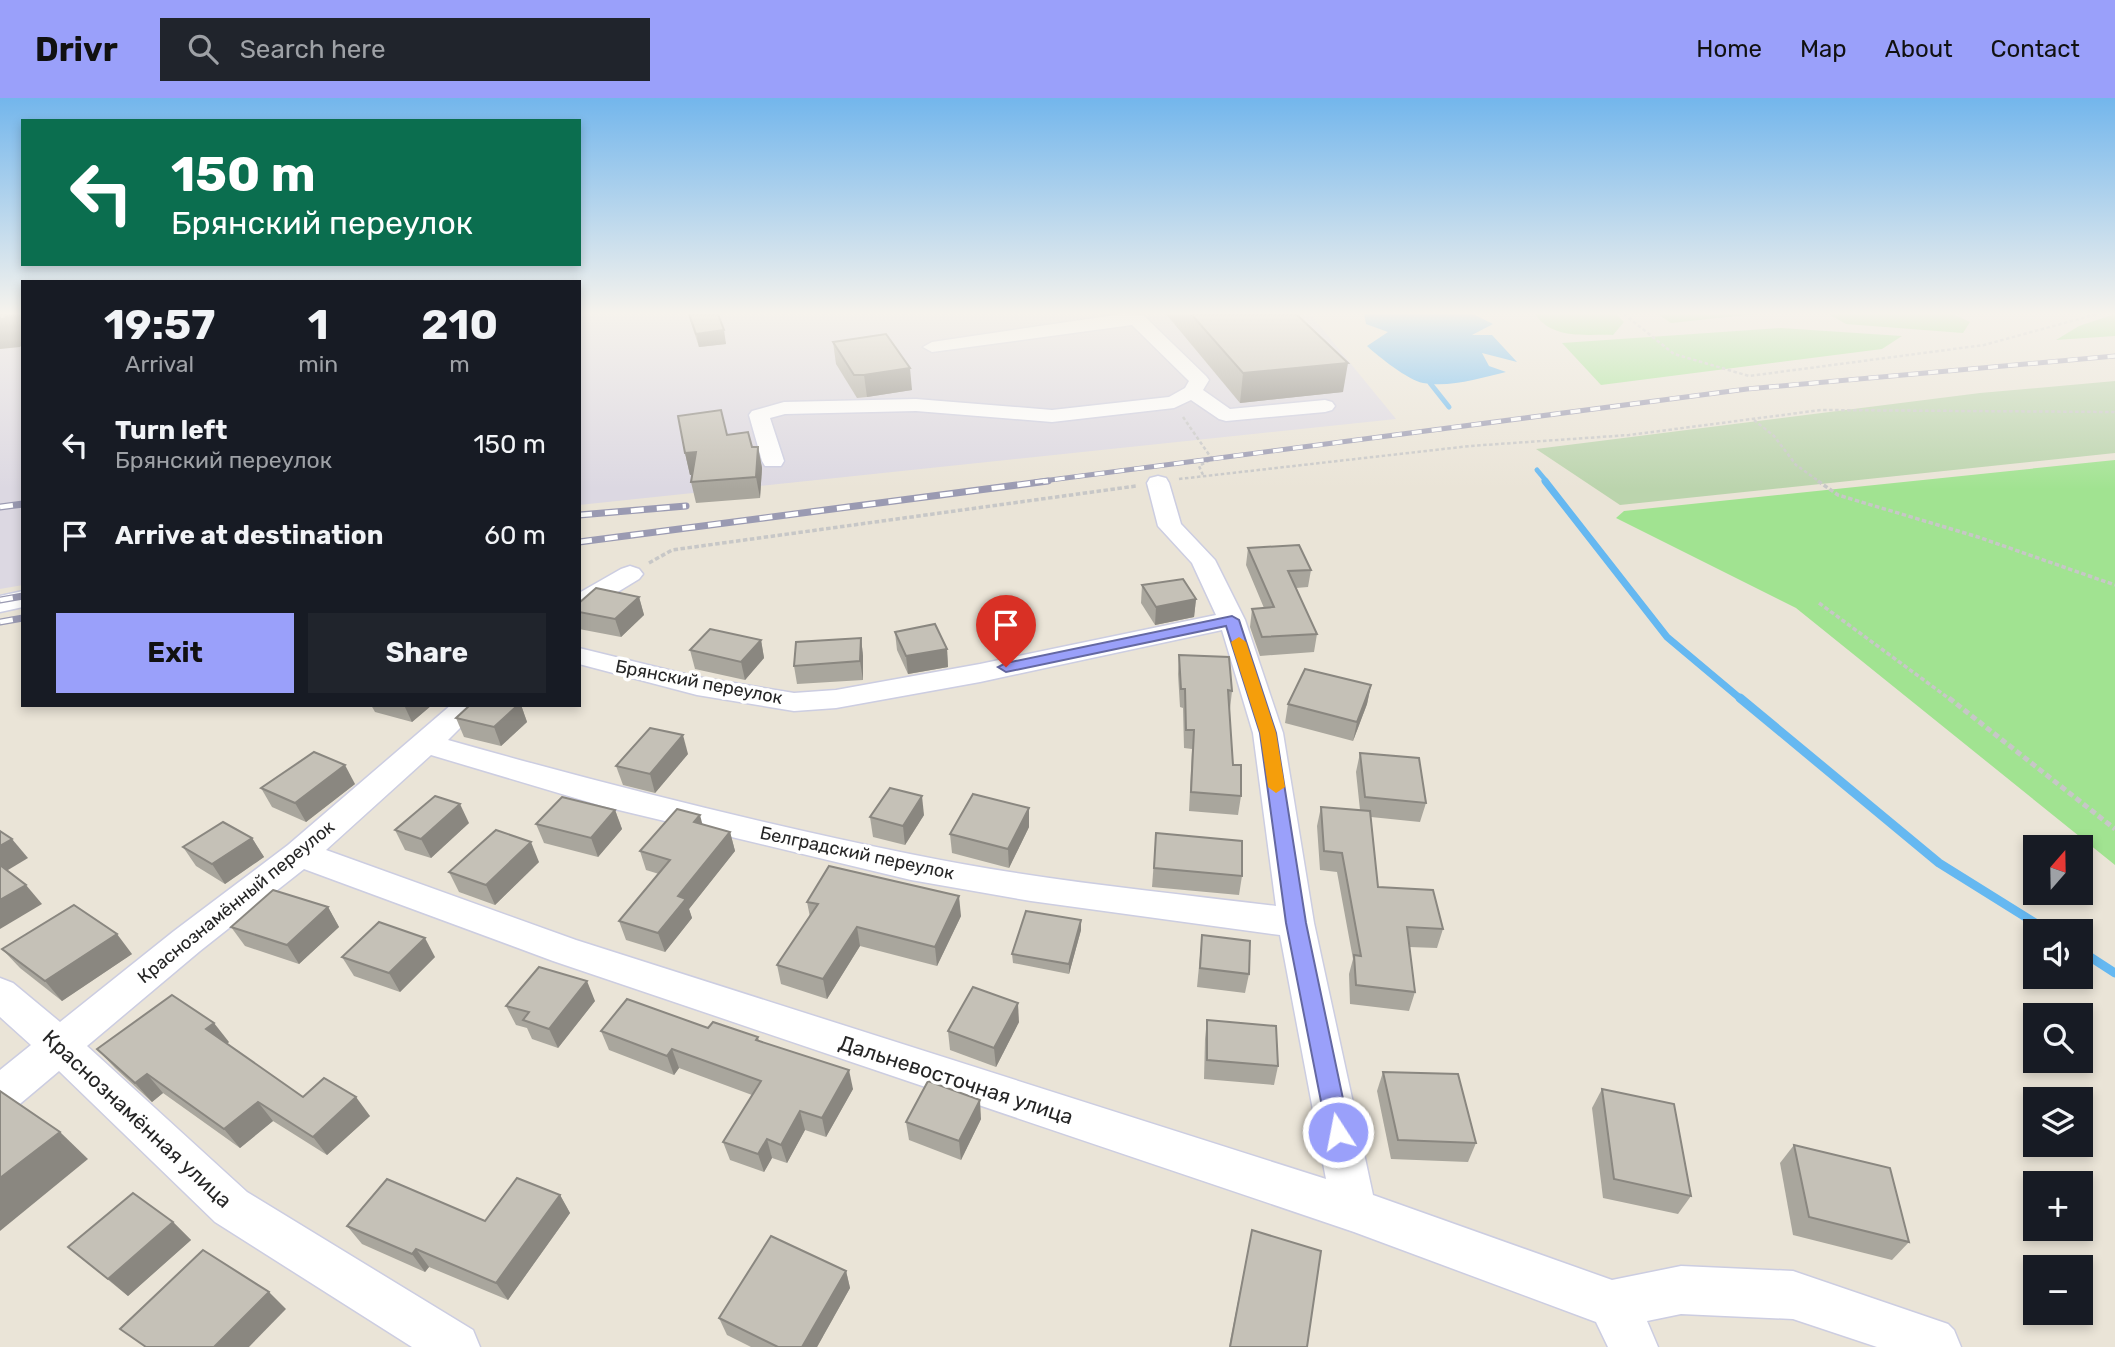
<!DOCTYPE html>
<html lang="en">
<head>
<meta charset="utf-8">
<style>
	body { margin:0; font-family:Rubik,sans-serif; background:#20242c; color:#f1f3f6; height:100vh; display:flex; flex-direction:column; font-size:26px; white-space:nowrap }
	* { box-sizing:border-box; margin:0 }
	p { font-size:23px; color:#9ea1a6 }
	.icon { flex:none; width:38px; height:38px; fill:none; stroke:currentColor; stroke-width:2; stroke-linecap:round; stroke-linejoin:round }
	.map { position:relative; flex:1; overflow:hidden }
	.panel { position:absolute; left:21px; top:182px; width:560px; height:427px; display:flex; flex-direction:column; background:#171b24; border-radius:0px; box-shadow:0 4px 10px #0003 }
	.panel>* { flex:none }
	.hud { position:absolute; left:21px; top:21px; width:560px; height:147px; border-radius:0px; box-shadow:0 4px 10px #0003; background:#0b6e4f; color:#fff; overflow:hidden }
	.needle { width:46px; rotate:20deg }
	.buttons { position:absolute; left:2023px; top:737px; display:grid; gap:14px }
	.buttons a { display:grid; place-items:center; width:70px; height:70px; border-radius:0px; background:#171b24; box-shadow:0 4px 10px #0003; font-size:35px }
	.pin { position:absolute; display:grid; place-items:center; width:60px; height:60px; color:#fff; margin:-72px -30px; border-radius:50% 50% 50% 0; rotate:-45deg; box-shadow:0 0 7px #0007 }
	.pin .icon { rotate:45deg }
	.me { position:absolute; width:77px; margin:-38px; rotate:349deg; stroke-linejoin:round; filter:drop-shadow(0 0 5px #0008) }
	.turn { display:flex; align-items:center; gap:24px; height:147px; padding:0 35px; font-size:32px }
	.turn .icon { width:91px; height:91px; stroke-width:2.5 }
	.turn b { display:block; font-size:49px; line-height:60px }
	.eta { display:flex; justify-content:space-evenly; align-items:center; height:119px; text-align:center }
	.eta b { font-size:42px; font-weight:700; line-height:49px }
	.button { display:flex; gap:14px; margin-top:auto; padding:14px 35px }
	.button a { flex:1; height:80px; border-radius:0px; background:#9aa0fa; color:#111; font-size:28px; font-weight:700; line-height:80px; text-align:center }
	.button a+a { background:#20242c; color:#f1f3f6 }
	ul { padding:0; list-style:none }
	li { display:flex; align-items:center; gap:21px; height:91px; padding:0 35px }
	li div { flex:1 }
	li b { display:block; font-size:26px }
	li em { font-style:normal }
	header { display:flex; align-items:center; gap:42px; box-sizing:border-box; height:98px; padding:0 35px; background:#9aa0fa; color:#111 }
	header strong { font-size:33px }
	nav { display:flex; gap:38px; margin-inline-start:auto; font-size:24px }
	.search { width:490px; height:63px; background:#20242c; display:flex; align-items:center; gap:18px; box-sizing:border-box; padding:0 24px; border-radius:0px; color:#9ea1a6; font-size:26px }
	.map>svg:first-child { display:block }
	.industrial { fill:#dcd8e2 }
	.green { fill:#a1e391 }
	.cemetery { fill:#bbd4ad }
	.water { fill:#65b8f1 }
	.lines { fill:none; stroke-linecap:round; stroke-linejoin:round }
	.stream-far2 { stroke:#65b8f1; stroke-width:5 }
	.stream-far1 { stroke:#65b8f1; stroke-width:7 }
	.stream { stroke:#65b8f1; stroke-width:9 }
	.minor-casing { stroke:#cccde1; stroke-width:3 }
	.path-far2 { stroke:#c7c7c7; stroke-width:2.5; stroke-dasharray:3.5 2.5; stroke-linecap:butt }
	.path-far1 { stroke:#c7c7c7; stroke-width:3.5; stroke-dasharray:4.5 2.5; stroke-linecap:butt }
	.path { stroke:#c7c7c7; stroke-width:5; stroke-dasharray:6 3.5; stroke-linecap:butt }
	.minor { fill:#fff; fill-rule:evenodd }
	.rail-far1-casing { stroke:#9a9ab2; stroke-width:5 }
	.rail-casing { stroke:#9a9ab2; stroke-width:7 }
	.rail-far1 { stroke:#fff; stroke-width:3.5; stroke-dasharray:10; stroke-linecap:butt }
	.rail { stroke:#fff; stroke-width:4.5; stroke-dasharray:13; stroke-linecap:butt }
	.wall { fill:#a9a69d }
	.shaded-wall { fill:#8a8780 }
	.building { fill:#c5c1b7; stroke:#8a8780; stroke-width:2 }
	.route { fill:#9aa0fa; stroke:#6468a2; stroke-width:2 }
	.slow { fill:#f59e0b }
	.labels { text-anchor:middle; stroke-width:7; stroke-linejoin:round; paint-order:stroke }
	.street-label { font-size:18px; fill:#262626; stroke:#fff }
	.near-street-label { font-size:21px; fill:#262626; stroke:#fff }
</style>
</head>
<body>
<header>
<strong>Drivr</strong>
<div class="search"><svg class="icon" aria-label="search" viewBox="0 0 24 24"><circle cx="10" cy="10" r="6"/><path d="M15 15l6 6"/></svg>Search here</div>
<nav><a>Home</a><a>Map</a><a>About</a><a>Contact</a></nav>
</header>
<div class="map">
<svg width="2115" height="1249" viewBox="0 0 2115 1249">
	<rect width="100%" height="100%" fill="#eae4d7"/>
	<g class="industrial">
		<polygon points="0,216 23,216 23,487 0,491"/>
		<polygon points="579,216 1310,216 1396,321 579,407"/>
	</g>
	<g class="green">
		<path d="M 1535,216 L 1616,216 L 1624,224 L 1613,237 C 1587,236 1552,242 1535,216 Z"/>
		<polygon points="1658,216 1755,216 1671,225"/>
		<polygon points="1829,216 1953,216 1970,224 1963,235 1846,226"/>
		<polygon points="2115,216 2115,238 2056,242 2079,228"/>
		<polygon points="1781,230 1902,238 1882,251 1601,287 1562,245"/>
		<polygon points="2115,362 2115,767 1796,510 1616,420 1624,413"/>
	</g>
	<polygon class="cemetery" points="2115,283 2115,355 1620,407 1536,351 1980,295"/>
	<path class="water" d="M 1364,216 L 1473,216 L 1493,226 L 1472,237 L 1492,237 L 1517,264 L 1482,255 L 1489,268 L 1506,274 C 1480,280 1450,290 1423,285 C 1408,282 1379,259 1367,248 L 1388,234 L 1366,226 Z"/>
	<g class="lines">
		<g class="stream-far2">
			<polyline points="1430,285 1449,309"/>
			<polyline points="1537,372 1547,384"/>
		</g>
		<polyline class="stream-far1" points="1545,383 1667,539 1742,602"/>
		<g class="stream">
			<polyline points="1740,600 1939,765 2048,833"/>
			<polyline points="2081,853 2115,875"/>
		</g>
		<g class="minor-casing">
			<g id="minor">
				<polygon points="1122,216 1143,217 1206,278 1209,282 1203,292 1230,311 1325,302 1332,304 1335,308 1332,312 1325,314 1226,323 1219,321 1191,302 1174,310 1052,324 916,313 785,316 770,320 784,363 781,368 765,368 762,363 749,317 752,313 784,304 916,301 1052,312 1169,299 1185,290 1189,283 1132,227 932,254 923,249 932,244"/>
				<path d="M 1158,378 L 1166,380 L 1169,385 L 1181,426 L 1215,462 L 1245,522 L 1283,635 L 1314,825 L 1373,1097 L 1612,1182 L 1681,1168 L 1793,1173 L 1948,1226 L 1954,1232 L 1961,1249 L 1877,1249 L 1793,1221 L 1681,1216 L 1647,1223 L 1658,1249 L 1608,1249 L 1596,1224 L 1354,1134 L 553,863 L 304,771 L 200,853 L 87,948 L 247,1094 L 473,1232 L 480,1249 L 412,1249 L 215,1124 L 59,973 L 15,1010 L 0,1015 L 0,972 L 31,947 L 0,919 L 0,880 L 13,885 L 60,924 L 174,833 L 288,747 L 451,607 L 483,607 L 448,642 C 600,685 754,724 910,756 C 1030,781 1154,793 1276,808 L 1253,635 L 1222,532 L 980,584 L 836,610 L 794,613 L 697,597 L 579,566 L 579,550 L 697,579 L 794,595 L 836,592 L 980,566 L 1216,517 L 1192,465 L 1158,428 L 1147,385 L 1150,380 ZM 431,657 L 602,708 L 911,782 L 1031,803 L 1280,837 L 1326,1081 L 576,842 L 326,752 Z"/>
				<polygon points="630,468 639,471 643,476 639,481 588,512 579,514 579,495 621,471"/>
				<polygon points="23,493 23,509 0,514 0,498"/>
			</g>
		</g>
		<g class="path-far2">
			<polyline points="1624,216 1674,256 1749,278 1984,247 2097,216"/>
			<polyline points="1183,319 1212,361 1199,368 1203,377"/>
			<polyline points="1754,322 1774,338 1796,367 1820,384"/>
			<polyline points="1179,381 1470,348 1629,337 1821,312 2115,314"/>
		</g>
		<g class="path-far1">
			<polyline points="1818,383 1838,397 1978,439 2115,487"/>
			<polyline points="649,465 672,452 1136,388"/>
			<polyline points="1819,505 1951,602"/>
		</g>
		<polyline class="path" points="1949,600 2115,731"/>
		<use href="#minor" class="minor"/>
		<g class="rail-far1-casing">
			<polyline id="rail-far1" points="1035,384 1747,291 2115,258"/>
		</g>
		<g class="rail-casing">
			<g id="rail">
				<polyline points="0,409 23,406"/>
				<polyline points="579,417 686,408"/>
				<polyline points="579,444 1048,383"/>
				<polyline points="0,502 23,498"/>
				<polyline points="0,524 23,520"/>
			</g>
		</g>
		<use href="#rail-far1" class="rail-far1"/>
		<use href="#rail" class="rail"/>
	</g>
	<g class="wall">
		<polygon points="688,216 718,216 726,246 699,249"/>
		<polygon points="1166,216 1296,216 1343,294 1240,305"/>
		<polygon points="833,244 912,292 867,299 857,300 836,266"/>
		<polygon points="758,349 762,370 760,400 696,405 691,384 693,376 690,377 685,355"/>
		<polygon points="1248,450 1311,472 1308,489 1296,490 1317,536 1314,554 1260,558 1250,529 1252,511 1264,510 1246,467"/>
		<polygon points="1142,487 1196,501 1194,519 1155,527 1141,505"/>
		<polygon points="639,499 644,517 621,539 579,531 579,505"/>
		<polygon points="895,534 947,551 948,569 908,576 897,552"/>
		<polygon points="861,540 863,558 863,582 797,586 794,568"/>
		<polygon points="761,542 764,560 745,582 695,571 690,552"/>
		<polygon points="1179,557 1232,593 1230,611 1229,611 1233,667 1241,698 1238,717 1189,713 1192,651 1184,650 1183,610 1180,609 1178,576"/>
		<polygon points="1371,587 1367,606 1353,643 1285,625 1288,606"/>
		<polygon points="371,607 432,607 412,624 375,614"/>
		<polygon points="470,607 521,607 527,624 501,648 464,639 456,620"/>
		<polygon points="1360,655 1426,705 1420,724 1371,719 1378,789 1443,831 1437,850 1409,849 1415,894 1409,913 1350,906 1349,876 1353,861 1337,774 1320,772 1317,728 1321,709 1360,712 1356,674"/>
		<polygon points="688,656 655,695 623,687 616,668"/>
		<polygon points="355,686 306,724 272,709 261,690"/>
		<polygon points="1029,710 1029,729 1009,770 952,755 950,736"/>
		<polygon points="615,712 622,731 598,759 544,745 536,726"/>
		<polygon points="924,717 905,747 873,739 870,719"/>
		<polygon points="469,725 431,760 405,752 395,732"/>
		<polygon points="702,726 730,734 735,753 689,811 692,820 665,854 626,842 619,823 659,776 646,772 640,753"/>
		<polygon points="1156,735 1242,778 1239,797 1152,789"/>
		<polygon points="252,740 264,759 225,786 196,768 183,749"/>
		<polygon points="539,764 495,807 459,794 449,774"/>
		<polygon points="807,804 961,818 937,868 860,848 827,901 781,886 777,867 810,819"/>
		<polygon points="328,809 339,829 299,866 245,848 231,829"/>
		<polygon points="1081,832 1069,876 1013,865 1012,856"/>
		<polygon points="1202,837 1249,876 1245,895 1197,889"/>
		<polygon points="2,851 132,856 62,903 20,870"/>
		<polygon points="342,859 435,859 400,894 354,878"/>
		<polygon points="595,903 558,950 532,941 527,930 516,927 506,908"/>
		<polygon points="1207,922 1278,968 1274,987 1204,981 1205,941"/>
		<polygon points="1019,924 996,969 950,952 948,933"/>
		<polygon points="708,930 758,939 759,943 853,991 826,1039 805,1032 787,1065 772,1060 764,1074 730,1062 723,1044 752,997 679,970 674,977 609,952 601,933"/>
		<polygon points="229,944 227,946 303,999 370,1018 327,1057 273,1023 240,1050 163,995 152,1004 115,970 97,951"/>
		<polygon points="1383,974 1476,1045 1468,1064 1391,1061 1377,993"/>
		<polygon points="1602,991 1691,1098 1678,1116 1603,1100 1592,1010"/>
		<polygon points="981,1021 961,1062 909,1042 906,1024"/>
		<polygon points="1794,1047 1909,1144 1892,1162 1793,1137 1780,1065"/>
		<polygon points="560,1097 570,1115 508,1202 429,1169 425,1174 362,1146 347,1128 485,1123"/>
		<polygon points="173,1124 191,1142 128,1198 68,1149"/>
		<polygon points="1252,1132 1307,1249 1229,1249"/>
		<polygon points="846,1173 850,1190 817,1249 751,1249 727,1237 719,1220"/>
	</g>
	<g class="shaded-wall">
		<polygon points="8,216 23,216 23,246 20,249 0,251 0,221"/>
		<polygon points="724,232 726,246 699,249 696,236"/>
		<polygon points="1348,265 1343,294 1240,305 1243,275"/>
		<polygon points="910,270 912,292 867,299 864,277"/>
		<polygon points="758,349 762,370 760,400 756,379"/>
		<polygon points="696,354 701,375 690,377 685,355"/>
		<polygon points="639,499 644,517 621,539 615,521"/>
		<polygon points="1196,501 1194,519 1155,527 1156,509"/>
		<polygon points="861,540 863,558 863,582 860,563"/>
		<polygon points="761,542 764,560 745,582 741,564"/>
		<polygon points="947,551 948,569 908,576 906,558"/>
		<polygon points="1371,587 1367,606 1353,643 1357,624"/>
		<polygon points="404,607 432,607 412,624"/>
		<polygon points="518,607 521,607 527,624 501,648 494,629"/>
		<polygon points="683,637 688,656 655,695 650,676"/>
		<polygon points="345,667 355,686 306,724 295,705"/>
		<polygon points="922,698 924,717 905,747 903,728"/>
		<polygon points="460,706 469,725 431,760 421,741"/>
		<polygon points="1029,710 1029,729 1009,770 1008,751"/>
		<polygon points="615,712 622,731 598,759 591,740"/>
		<polygon points="700,717 705,736 694,724"/>
		<polygon points="730,734 735,753 689,811 692,820 665,854 658,835 678,798"/>
		<polygon points="252,740 264,759 225,786 212,766"/>
		<polygon points="12,741 28,760 3,775 0,772 0,748"/>
		<polygon points="531,744 539,764 495,807 486,787"/>
		<polygon points="26,787 42,806 0,831 0,802"/>
		<polygon points="959,798 961,818 937,868 935,849"/>
		<polygon points="328,809 339,829 299,866 287,847"/>
		<polygon points="1081,822 1081,832 1069,876 1069,866"/>
		<polygon points="857,829 860,848 827,901 823,881"/>
		<polygon points="117,836 132,856 62,903 45,883"/>
		<polygon points="425,840 435,859 400,894 389,875"/>
		<polygon points="587,883 595,903 558,950 549,931"/>
		<polygon points="1018,905 1019,924 996,969 994,950"/>
		<polygon points="214,925 229,944 221,950 206,931"/>
		<polygon points="672,951 679,970 674,977 667,958"/>
		<polygon points="849,972 853,991 826,1039 822,1020"/>
		<polygon points="147,976 163,995 152,1004 135,985"/>
		<polygon points="356,999 370,1018 327,1057 313,1039"/>
		<polygon points="980,1002 981,1021 961,1062 959,1043"/>
		<polygon points="258,1004 273,1023 240,1050 224,1031"/>
		<polygon points="800,1013 805,1032 787,1065 781,1047"/>
		<polygon points="60,1034 88,1061 0,1133 0,1080"/>
		<polygon points="767,1041 772,1060 764,1074 758,1056"/>
		<polygon points="560,1097 570,1115 508,1202 496,1185"/>
		<polygon points="173,1124 191,1142 128,1198 108,1181"/>
		<polygon points="416,1151 429,1169 425,1174 412,1156"/>
		<polygon points="846,1173 850,1190 817,1249 802,1249"/>
		<polygon points="269,1194 286,1211 249,1249 214,1249"/>
	</g>
	<g class="building">
		<polygon points="0,216 8,216 4,221 0,221"/>
		<polygon points="689,216 718,216 724,232 696,236"/>
		<polygon points="1191,216 1296,216 1348,265 1243,275"/>
		<polygon points="886,236 910,270 864,277 854,277 833,244"/>
		<polygon points="721,312 727,337 748,334 752,349 758,349 756,379 691,384 696,354 685,355 678,318"/>
		<polygon points="1299,447 1311,472 1288,473 1317,536 1262,539 1252,511 1274,509 1248,450"/>
		<polygon points="1183,481 1196,501 1156,509 1142,487"/>
		<polygon points="596,490 639,499 615,521 579,514 579,505"/>
		<polygon points="935,526 947,551 906,558 895,534"/>
		<polygon points="710,531 761,542 741,564 690,552"/>
		<polygon points="861,540 860,563 794,568 796,544"/>
		<polygon points="1179,557 1229,559 1232,593 1228,592 1233,667 1241,667 1241,698 1191,694 1194,632 1186,632 1185,591 1181,591"/>
		<polygon points="1305,571 1371,587 1357,624 1288,606"/>
		<polygon points="470,607 518,607 494,629 456,620"/>
		<polygon points="650,630 683,637 650,676 616,668"/>
		<polygon points="314,654 345,667 295,705 261,690"/>
		<polygon points="1360,655 1419,660 1426,705 1365,699"/>
		<polygon points="890,690 922,698 903,728 870,719"/>
		<polygon points="973,696 1029,710 1008,751 950,736"/>
		<polygon points="435,698 460,706 421,741 395,732"/>
		<polygon points="562,699 615,712 591,740 536,726"/>
		<polygon points="1321,709 1370,713 1378,789 1433,792 1443,831 1407,829 1415,894 1356,887 1354,857 1361,858 1342,755 1324,753"/>
		<polygon points="677,711 700,717 694,724 730,734 678,798 686,801 658,835 619,823 670,762 640,753"/>
		<polygon points="223,724 252,740 212,766 183,749"/>
		<polygon points="496,732 531,744 486,787 449,774"/>
		<polygon points="0,733 12,741 0,748"/>
		<polygon points="1156,735 1242,743 1242,778 1154,770"/>
		<polygon points="0,767 26,787 0,802"/>
		<polygon points="829,768 959,798 935,849 857,829 823,881 777,867 818,806 807,804"/>
		<polygon points="273,792 328,809 287,847 231,829"/>
		<polygon points="74,807 117,836 45,883 2,851"/>
		<polygon points="1026,813 1081,822 1069,866 1012,856"/>
		<polygon points="379,824 425,840 389,875 342,859"/>
		<polygon points="1202,837 1250,843 1249,876 1200,870"/>
		<polygon points="539,869 587,883 549,931 523,922 529,914 506,908"/>
		<polygon points="973,889 1018,905 994,950 948,933"/>
		<polygon points="172,897 214,925 206,931 303,999 324,980 356,999 313,1039 258,1004 224,1031 147,976 135,985 97,951"/>
		<polygon points="627,901 708,930 713,924 758,939 756,942 849,972 822,1020 800,1013 781,1047 767,1041 758,1056 723,1044 761,983 672,951 667,958 601,933"/>
		<polygon points="1207,922 1276,928 1278,968 1207,962"/>
		<polygon points="1383,974 1458,976 1476,1045 1398,1042"/>
		<polygon points="928,983 980,1002 959,1043 906,1024"/>
		<polygon points="1602,991 1674,1006 1691,1098 1614,1081"/>
		<polygon points="0,993 60,1034 0,1080"/>
		<polygon points="1794,1047 1890,1070 1909,1144 1809,1119"/>
		<polygon points="517,1080 560,1097 496,1185 416,1151 412,1156 347,1128 387,1081 485,1123"/>
		<polygon points="133,1095 173,1124 108,1181 68,1149"/>
		<polygon points="1252,1132 1321,1153 1307,1249 1230,1249"/>
		<polygon points="771,1138 846,1173 802,1249 778,1249 719,1220"/>
		<polygon points="203,1152 269,1194 214,1249 146,1249 120,1231"/>
	</g>
	<linearGradient id="sky" x2="0" y2="1"><stop stop-color="#73b6ec"/><stop offset="0.55" stop-color="#f6f3ed"/><stop offset="1" stop-color="#f6f3ed" stop-opacity="0"/></linearGradient>
	<rect width="2115" height="391" fill="url(#sky)"/>
	<polygon class="route" points="1232,518 1239,522 1276,635 1306,825 1350,1034 1346,1041 1338,1044 1330,1041 1327,1034 1286,825 1260,635 1226,528 1006,574 998,569 1006,565"/>
	<polygon class="slow" points="1239,539 1246,544 1276,635 1285,689 1276,695 1268,689 1260,635 1231,544"/>
	<g class="labels">
		<g class="street-label">
			<text transform="translate(699 584) rotate(11)" y="6">Брянский переулок</text>
			<text transform="translate(857 755) rotate(12)" y="6">Белградский переулок</text>
			<text transform="translate(236 804) rotate(-39)" y="6">Краснознамённый переулок</text>
		</g>
		<g class="near-street-label">
			<text transform="translate(956 982) rotate(18)" y="7">Дальневосточная улица</text>
			<text transform="translate(137 1021) rotate(43)" y="7">Краснознамённая улица</text>
		</g>
	</g>
</svg>
<div class="buttons">
<a><svg class="needle" viewBox="-14 -14 28 28"><path d="M0-13l5 13h-10z" fill="#e53935"/><path d="M0 13l5-13h-10z" fill="#9ea1a6"/></svg></a>
<a><svg class="icon" aria-label="sound" viewBox="0 0 24 24"><path d="M4 9h4l5-4v14l-5-4H4zM17 9q2 3 0 6"/></svg></a>
<a><svg class="icon" aria-label="search" viewBox="0 0 24 24"><circle cx="10" cy="10" r="6"/><path d="M15 15l6 6"/></svg></a>
<a><svg class="icon" aria-label="layers" viewBox="0 0 24 24"><path d="M12 4l9 5-9 5-9-5zM3 14l9 5 9-5"/></svg></a>
<a>+</a>
<a>−</a>
</div>
<div class="pin" style="left:1006px;top:569px;background:#d93025"><svg class="icon" aria-label="arrive" viewBox="0 0 24 24"><path d="M6 21V4h12l-3 4 3 4H6"/></svg></div>
<svg class="me" style="left:1338px;top:1034px" viewBox="-20 -20 40 40"><circle r="17" fill="#9aa0fa" stroke="#fff" stroke-width="3"/><path d="M0-11L8 9 0 5-8 9z" fill="#fff"/></svg>
<div class="hud">
<div class="turn"><svg class="icon" aria-label="left" viewBox="0 0 24 24"><path d="M17 20v-9H6M10 6l-5 5 5 5"/></svg><div><b>150 m</b>Брянский переулок</div></div>
</div>
<section class="panel">
<div class="eta">
<div><b>19:57</b><p>Arrival</p></div>
<div><b>1</b><p>min</p></div>
<div><b>210</b><p>m</p></div>
</div>
<ul>
<li><svg class="icon" aria-label="left" viewBox="0 0 24 24"><path d="M17 20v-9H6M10 6l-5 5 5 5"/></svg><div><b>Turn left</b><p>Брянский переулок</p></div><em>150 m</em></li>
<li><svg class="icon" aria-label="arrive" viewBox="0 0 24 24"><path d="M6 21V4h12l-3 4 3 4H6"/></svg><div><b>Arrive at destination</b></div><em>60 m</em></li>
</ul>
<div class="button"><a>Exit</a><a>Share</a></div>
</section>
</div>
</body>
</html>
